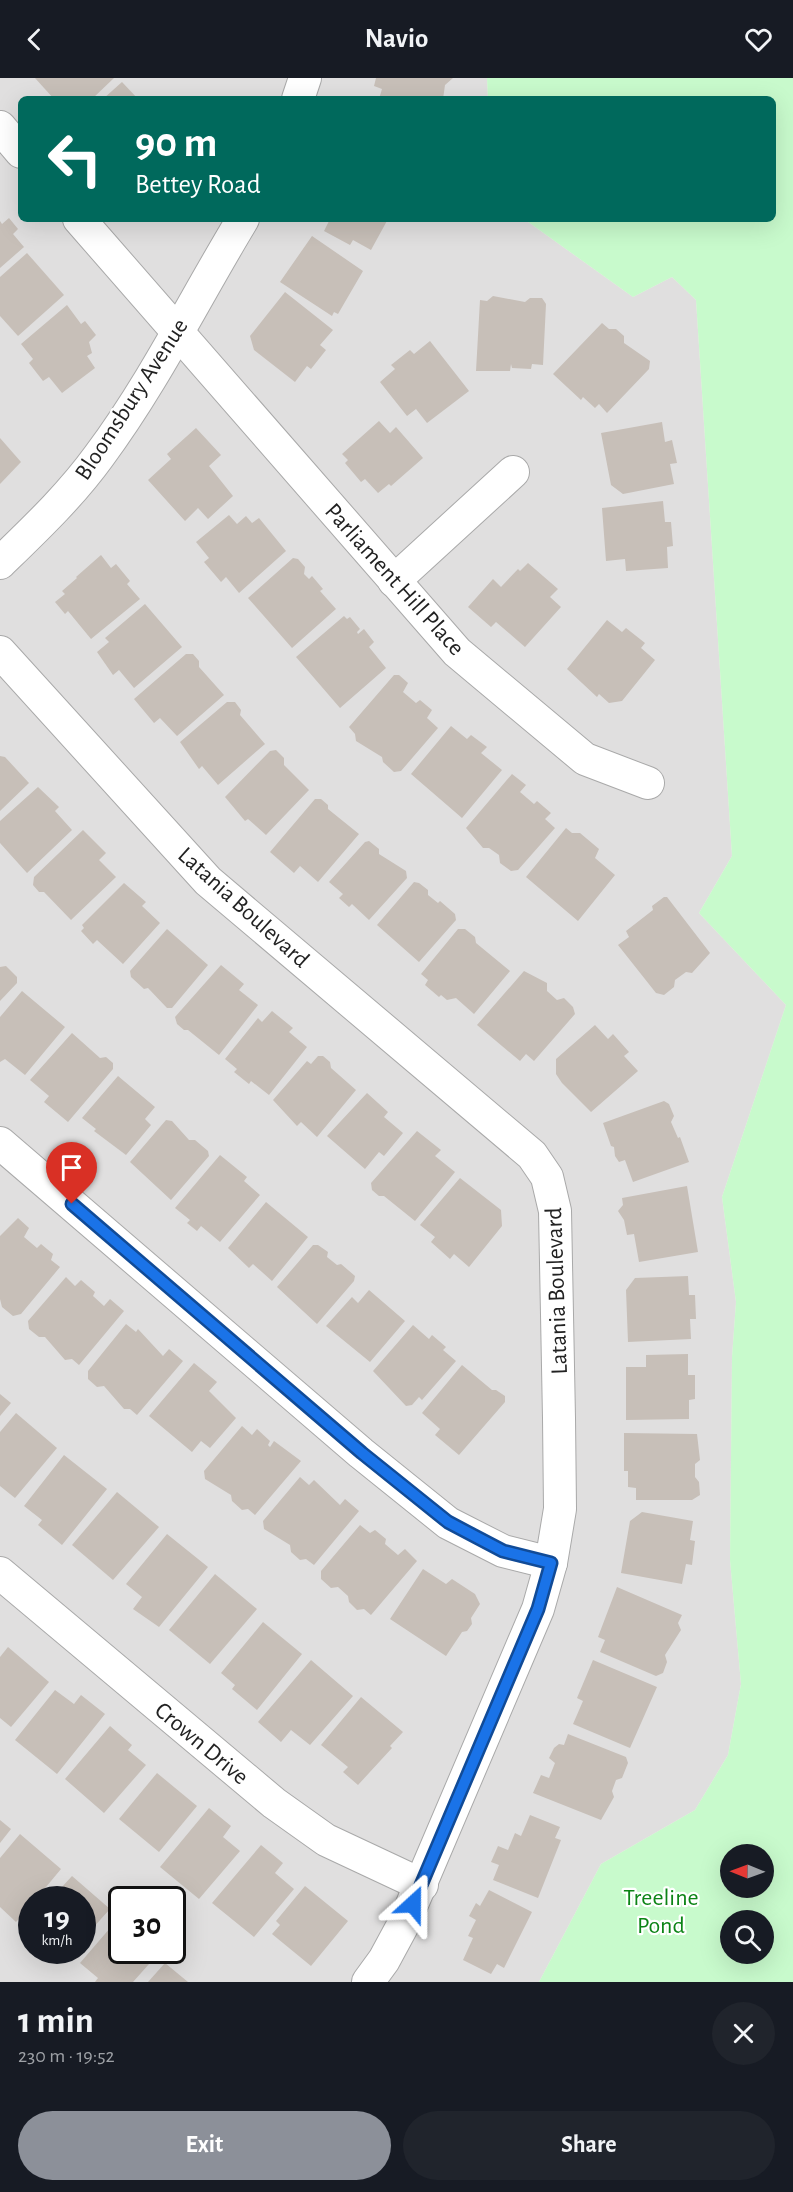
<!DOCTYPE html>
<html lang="en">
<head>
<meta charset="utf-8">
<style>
	body { margin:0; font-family:"Alegreya Sans",sans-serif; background:#20242c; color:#f1f3f6; height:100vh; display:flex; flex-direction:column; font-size:22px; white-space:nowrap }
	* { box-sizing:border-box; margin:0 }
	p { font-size:20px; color:#9ea1a6 }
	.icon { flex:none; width:33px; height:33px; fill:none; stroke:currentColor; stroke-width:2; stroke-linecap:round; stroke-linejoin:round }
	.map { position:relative; height:1904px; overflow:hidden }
	.side { display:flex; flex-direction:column; background:#171b24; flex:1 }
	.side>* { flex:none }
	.top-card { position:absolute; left:18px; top:18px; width:758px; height:126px; border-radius:9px; box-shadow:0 6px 24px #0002; background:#00695c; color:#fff; overflow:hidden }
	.needle { width:39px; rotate:271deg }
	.buttons { position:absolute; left:720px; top:1766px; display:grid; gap:12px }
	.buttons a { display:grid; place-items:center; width:54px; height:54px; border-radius:50%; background:#171b24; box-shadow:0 6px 24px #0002; font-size:30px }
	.speed { position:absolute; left:18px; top:1808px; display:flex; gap:12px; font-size:30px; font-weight:700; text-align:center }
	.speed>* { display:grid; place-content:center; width:78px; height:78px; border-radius:50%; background:#171b24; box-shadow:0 6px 24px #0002; line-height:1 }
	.speed small { font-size:15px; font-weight:400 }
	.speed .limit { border:3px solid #111; border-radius:9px; background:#fff; color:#111 }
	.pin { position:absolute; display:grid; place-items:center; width:51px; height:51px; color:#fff; margin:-62px -26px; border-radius:50% 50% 50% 0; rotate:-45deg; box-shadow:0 0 6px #0007 }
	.pin .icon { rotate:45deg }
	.me { position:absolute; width:66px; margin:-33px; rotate:24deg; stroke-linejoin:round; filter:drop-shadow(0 0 4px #0008) }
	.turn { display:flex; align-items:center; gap:21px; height:126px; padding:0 18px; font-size:27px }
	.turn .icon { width:78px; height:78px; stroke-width:2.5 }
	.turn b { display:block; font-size:42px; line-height:51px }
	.round { display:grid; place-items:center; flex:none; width:63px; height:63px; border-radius:32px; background:#20242c }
	.headline { display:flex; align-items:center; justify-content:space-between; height:102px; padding:0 18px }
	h1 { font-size:36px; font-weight:600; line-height:45px }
	.primary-button { display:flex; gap:12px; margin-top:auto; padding:12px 18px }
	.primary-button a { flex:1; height:69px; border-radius:36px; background:#8c9099; color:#fff; font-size:24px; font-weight:600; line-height:69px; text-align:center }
	.primary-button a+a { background:#20242c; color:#f1f3f6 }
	header { display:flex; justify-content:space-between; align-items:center; height:78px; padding:0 18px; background:#171b24; font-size:27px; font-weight:600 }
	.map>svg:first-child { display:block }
	.residential { fill:#e0dfdf; fill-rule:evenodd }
	.park { fill:#c8facc; fill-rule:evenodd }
	.building { fill:#c7bfb8 }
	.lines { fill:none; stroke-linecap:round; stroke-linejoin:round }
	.minor-casing { stroke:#a9a9a9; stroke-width:34 }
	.minor { stroke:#fff; stroke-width:32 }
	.route-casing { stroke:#114b97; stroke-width:15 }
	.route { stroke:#1a73e8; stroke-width:10 }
	.labels { text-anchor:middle; stroke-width:4.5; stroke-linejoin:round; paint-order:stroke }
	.street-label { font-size:24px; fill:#222; stroke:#fff }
	.park-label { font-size:24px; fill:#0c8416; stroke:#fff }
</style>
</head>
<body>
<header><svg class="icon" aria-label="back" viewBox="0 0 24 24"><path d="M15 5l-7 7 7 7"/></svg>Navio<svg class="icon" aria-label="heart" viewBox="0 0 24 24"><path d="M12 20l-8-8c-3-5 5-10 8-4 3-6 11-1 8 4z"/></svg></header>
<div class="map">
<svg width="793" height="1904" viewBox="0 0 793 1904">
	<rect width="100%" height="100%" fill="#f2efe9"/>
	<path class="residential" d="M 0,0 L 487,0 L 488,21 L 21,21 L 21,141 L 524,141 L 633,219 L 672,199 L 696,222 L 732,778 L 699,835 L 786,927 L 722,1119 L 736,1224 L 732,1279 L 730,1482 L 741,1606 L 728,1677 L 695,1732 L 601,1786 L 539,1904 L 0,1904 ZM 32,1821 L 82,1821 L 82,1872 L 32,1872 ZM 122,1821 L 172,1821 L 172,1872 L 122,1872 Z"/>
	<path class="park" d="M 487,0 L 793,0 L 793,1904 L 539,1904 L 601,1786 L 695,1732 L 728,1677 L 741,1606 L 730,1482 L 732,1279 L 736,1224 L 722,1119 L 786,927 L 699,835 L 732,778 L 696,222 L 672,199 L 633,219 L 524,141 L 772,141 L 772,21 L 488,21 ZM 730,1776 L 764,1776 L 764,1809 L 730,1809 ZM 730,1842 L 764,1842 L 764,1875 L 730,1875 Z"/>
	<g class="building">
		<polygon points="35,0 114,0 92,21 54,21"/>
		<polygon points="376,0 453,0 445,7 443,21 379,21 382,11 374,8"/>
		<polygon points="122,4 138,21 103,21"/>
		<polygon points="9,140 18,151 13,156 24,169 0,190 0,143 2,146"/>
		<polygon points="330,141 388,141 371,172 353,162 350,167 324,153"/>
		<polygon points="312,158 363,193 338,236 334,234 332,238 280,204"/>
		<polygon points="27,175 64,217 18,258 0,238 0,199"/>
		<polygon points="285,214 333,252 320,267 326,272 311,291 307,288 295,304 254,272 250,258"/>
		<polygon points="493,218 525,224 530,220 542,220 546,226 543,287 532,286 531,291 512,290 511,286 510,293 476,293 480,222 487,223"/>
		<polygon points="67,227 81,246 85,243 96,257 89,264 92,275 87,278 95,290 62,315 49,299 43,303 29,285 33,281 21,266"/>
		<polygon points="602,245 609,251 616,251 624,258 624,265 650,283 649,291 607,335 599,326 595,330 583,319 581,322 553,296"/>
		<polygon points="430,263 469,313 427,345 416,331 407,338 380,304 395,291 391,287 410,272 414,276"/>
		<polygon points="379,343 390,355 396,349 423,380 391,408 389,406 378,415 365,401 361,404 345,385 348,382 342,376"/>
		<polygon points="662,344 665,364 672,362 677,385 670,386 674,406 623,416 611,407 601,355"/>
		<polygon points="196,350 221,377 209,388 233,418 208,441 198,430 185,443 148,402 171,381 167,376"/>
		<polygon points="0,360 21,384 0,406"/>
		<polygon points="663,423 665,444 671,444 673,468 667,469 668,490 626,493 625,481 606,483 602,430"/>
		<polygon points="229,437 237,446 246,438 252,445 259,440 286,473 239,515 226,499 221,504 204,484 209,480 196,464"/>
		<polygon points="101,477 111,490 116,486 130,503 127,506 140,521 91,561 68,533 65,536 55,524 65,516 62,513 77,500 76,499"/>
		<polygon points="293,480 298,481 305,489 304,496 309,501 312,498 323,511 320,513 336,531 292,570 248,520"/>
		<polygon points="528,485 558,511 550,519 561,529 525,569 496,544 491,549 468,529 493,501 501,509 518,491 520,493"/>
		<polygon points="145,526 182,569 134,610 119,592 113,597 97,574 109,564 105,560"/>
		<polygon points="344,538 347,541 350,539 360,551 357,554 358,556 364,551 374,564 369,569 386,590 340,630 296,579"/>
		<polygon points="607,542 622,554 626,550 645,565 641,570 655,582 622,623 609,625 599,616 597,619 567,591"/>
		<polygon points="186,576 193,576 199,583 199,589 224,617 177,658 160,640 154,645 134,621"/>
		<polygon points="394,597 399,597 408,605 403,614 416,625 420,622 432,632 427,640 438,650 401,693 394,694 383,684 382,679 356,663 355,656 349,649"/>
		<polygon points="227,624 235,624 241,632 240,637 265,666 218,707 202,688 199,691 180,664"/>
		<polygon points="451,648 467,661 471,657 487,669 481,675 502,692 462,740 411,696"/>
		<polygon points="276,672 284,680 284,687 309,712 266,757 248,741 245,743 225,719 270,673"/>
		<polygon points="0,678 5,679 29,705 0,733"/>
		<polygon points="512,696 526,707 520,714 534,726 537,723 551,735 545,741 555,750 518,792 511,793 500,785 499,777 489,770 483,770 466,750"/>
		<polygon points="38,709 59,729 55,733 72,752 27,795 0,765 0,743"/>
		<polygon points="315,721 321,721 328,727 328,731 359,756 318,804 300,788 294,795 270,774"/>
		<polygon points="566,750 572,755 580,755 599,771 595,780 615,797 578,843 526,799"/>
		<polygon points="83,752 106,775 99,782 116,799 71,842 44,814 39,814 33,807 34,799"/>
		<polygon points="369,763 379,771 379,776 406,793 407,800 369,842 352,826 349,829 339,820 343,816 329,804 365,764"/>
		<polygon points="414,804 419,805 428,812 428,817 438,825 440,823 455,836 456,842 419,884 377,847"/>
		<polygon points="124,805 146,824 142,828 160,845 123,886 97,862 93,866 81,853 84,850 82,847"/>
		<polygon points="664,819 667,819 710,875 692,895 686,894 675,902 674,909 664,917 656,915 618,867 629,859 626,853 653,832 652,828"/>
		<polygon points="167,851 208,887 172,930 167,930 148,910 144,911 131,899 130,893"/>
		<polygon points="458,851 465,851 475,859 476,865 510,893 474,936 456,920 447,922 441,917 439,919 425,907 428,902 421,896"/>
		<polygon points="221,887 244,906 239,912 258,927 219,977 188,952 184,952 177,946 175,939"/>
		<polygon points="6,888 17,899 17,905 0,923 0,889"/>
		<polygon points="524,893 547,905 547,913 557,922 564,920 573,929 575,936 534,983 526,976 520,983 477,947"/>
		<polygon points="22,913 65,949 25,997 5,981 0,984 0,939"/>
		<polygon points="272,933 293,950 289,954 307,969 269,1017 251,1003 249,1006 234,994 237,991 225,981 258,940 262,944"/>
		<polygon points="595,947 608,961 613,956 629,974 624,978 638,993 591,1034 562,1005 556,996 556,981"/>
		<polygon points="72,955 100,980 106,979 113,985 113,991 68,1044 44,1024 49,1018 30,1002"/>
		<polygon points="318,978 323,978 330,984 331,990 356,1012 317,1059 301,1044 297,1048 273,1022 307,983 311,986"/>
		<polygon points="118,998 155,1029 145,1041 151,1047 126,1077 94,1053 96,1051 82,1040"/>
		<polygon points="367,1015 388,1034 384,1039 403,1055 384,1078 379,1074 365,1091 327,1058"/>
		<polygon points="664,1023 669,1026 674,1038 671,1044 678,1060 680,1059 689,1084 633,1104 625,1082 619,1084 615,1078 614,1069 611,1068 603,1045"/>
		<polygon points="166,1042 172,1043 189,1062 195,1062 208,1073 209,1078 171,1122 130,1084"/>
		<polygon points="417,1053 441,1072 435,1078 455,1094 415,1143 384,1118 379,1118 372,1112 371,1105"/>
		<polygon points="220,1077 247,1099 244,1103 260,1117 220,1164 201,1148 197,1153 187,1145 190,1142 175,1130"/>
		<polygon points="460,1100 501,1132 502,1148 469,1189 454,1176 450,1181 431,1164 435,1159 420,1147"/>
		<polygon points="687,1108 698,1174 639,1184 634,1156 627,1157 624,1142 618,1133 623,1127 622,1120"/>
		<polygon points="266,1124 308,1159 272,1203 253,1186 249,1190 228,1170"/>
		<polygon points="18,1140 29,1150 24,1159 37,1170 41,1166 53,1176 51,1182 60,1189 21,1236 13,1238 2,1229 0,1221 0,1158"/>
		<polygon points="313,1167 318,1167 328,1174 327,1179 337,1187 341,1186 355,1198 354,1203 317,1246 277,1209"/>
		<polygon points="688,1198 689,1217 695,1217 696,1241 690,1241 691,1261 628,1264 626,1212 635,1200"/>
		<polygon points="66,1199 75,1208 81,1202 95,1214 93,1218 104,1228 110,1221 124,1233 79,1287 72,1281 65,1282 45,1259 39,1259 29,1251 28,1243"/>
		<polygon points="369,1212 405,1243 370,1284 326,1248 352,1219 358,1225"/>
		<polygon points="126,1246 136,1254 138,1251 163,1278 169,1271 183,1283 137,1337 130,1331 124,1331 104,1308 97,1309 88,1301 88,1293"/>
		<polygon points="413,1247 429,1261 432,1257 446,1269 443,1272 456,1283 422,1322 419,1319 412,1327 406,1328 373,1293"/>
		<polygon points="688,1276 688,1297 695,1297 695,1321 689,1322 689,1341 626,1342 626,1289 646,1289 646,1277"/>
		<polygon points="194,1285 217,1304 209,1313 236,1340 210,1370 201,1363 192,1374 149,1338"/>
		<polygon points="462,1287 492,1312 496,1312 505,1318 505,1324 459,1377 435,1357 440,1351 422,1335"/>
		<polygon points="0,1316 11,1325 0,1338"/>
		<polygon points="16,1335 57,1370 15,1420 0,1408 0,1354"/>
		<polygon points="242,1348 252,1357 257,1351 270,1363 268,1367 270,1369 274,1363 301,1383 255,1437 248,1431 242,1432 232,1423 231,1417 205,1401 204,1393"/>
		<polygon points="624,1355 697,1356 700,1382 695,1386 695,1399 699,1404 700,1417 692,1422 636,1422 636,1410 628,1409 628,1393 624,1393"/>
		<polygon points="64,1377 107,1411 62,1467 38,1447 42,1442 24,1428"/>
		<polygon points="300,1399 309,1407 314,1402 340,1427 345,1421 359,1433 314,1487 306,1481 300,1482 291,1474 290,1467 264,1451 263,1443"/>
		<polygon points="117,1414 159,1449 113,1502 72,1467"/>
		<polygon points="642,1434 693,1443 690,1462 695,1463 692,1487 686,1486 682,1506 621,1495 630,1443"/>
		<polygon points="360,1447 370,1455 375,1452 386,1461 385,1466 398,1477 405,1471 417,1483 371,1537 364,1531 357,1532 349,1524 348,1518 338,1509 331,1510 321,1501 321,1493"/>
		<polygon points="167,1456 208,1489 159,1549 133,1531 142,1519 126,1506"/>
		<polygon points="423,1491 446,1506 452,1501 475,1516 480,1526 471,1540 472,1546 467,1553 462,1554 446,1578 390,1541"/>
		<polygon points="215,1496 257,1531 210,1586 169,1552"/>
		<polygon points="617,1509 682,1537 678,1545 681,1552 665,1577 667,1584 663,1595 656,1598 600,1574 605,1562 598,1559"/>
		<polygon points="263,1544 302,1576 257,1632 232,1611 235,1607 221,1595"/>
		<polygon points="8,1569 49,1604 11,1649 0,1640 0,1579"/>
		<polygon points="311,1582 353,1618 310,1667 291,1652 281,1664 258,1644"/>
		<polygon points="593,1582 657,1609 630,1670 573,1646 583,1623 577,1620"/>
		<polygon points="55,1612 74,1626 81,1617 105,1636 57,1696 15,1662"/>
		<polygon points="361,1619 403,1654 390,1668 392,1670 358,1707 343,1694 348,1689 321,1667"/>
		<polygon points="110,1648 132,1667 128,1672 146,1687 104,1735 65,1701"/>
		<polygon points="568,1656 626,1679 628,1685 622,1700 616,1702 612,1713 614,1719 601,1742 533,1715 541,1697 549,1700 555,1685 549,1680 554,1670 559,1666 564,1667"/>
		<polygon points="157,1695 197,1728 159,1774 119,1741"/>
		<polygon points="209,1730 231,1748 223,1759 240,1773 199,1821 160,1789"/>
		<polygon points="530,1737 560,1749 555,1760 561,1762 538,1820 493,1802 499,1787 491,1784 498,1768 508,1772 515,1755 521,1758"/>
		<polygon points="0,1742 11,1751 0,1765"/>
		<polygon points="20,1756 61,1791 36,1821 32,1821 32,1827 16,1844 0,1829 0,1780"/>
		<polygon points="261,1767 283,1785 275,1795 294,1811 254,1859 212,1825"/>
		<polygon points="72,1798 110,1831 82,1862 82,1821 51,1821"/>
		<polygon points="305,1808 348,1843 311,1888 272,1856 280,1847 276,1843"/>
		<polygon points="489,1812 532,1834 504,1890 497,1886 491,1896 463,1882 473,1860 468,1858 476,1842 469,1838 476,1825 480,1828"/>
		<polygon points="117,1842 122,1847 122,1872 151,1872 157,1877 133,1904 95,1904 98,1900 80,1885"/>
		<polygon points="32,1843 32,1864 21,1855"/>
		<polygon points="165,1885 188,1904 148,1904"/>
	</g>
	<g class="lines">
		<g class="minor-casing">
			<g id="minor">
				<polyline points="298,21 305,0"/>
				<polyline points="0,49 21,74"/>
				<polyline points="79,141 457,574 585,681 648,705"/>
				<path d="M 0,485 C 35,451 70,418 99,378 C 154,304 195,220 243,141"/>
				<polyline points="394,503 513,394"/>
				<polyline points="0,574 208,803 532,1077 547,1099 555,1133 559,1340 560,1431 551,1485 538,1531 404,1845 384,1882 368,1904"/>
				<polyline points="0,1065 361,1375 448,1445 503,1473 551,1485"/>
				<polyline points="0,1495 274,1725 326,1762 422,1807"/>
			</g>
		</g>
		<use href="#minor" class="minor"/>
	</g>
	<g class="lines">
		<g class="route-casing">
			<polyline id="route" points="72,1126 362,1375 448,1444 503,1473 551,1485 538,1531 413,1826"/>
		</g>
		<use href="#route" class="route"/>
	</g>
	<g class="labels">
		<g class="street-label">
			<text transform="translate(131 321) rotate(-57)" y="8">Bloomsbury Avenue</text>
			<text transform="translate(395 501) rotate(48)" y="8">Parliament Hill Place</text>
			<text transform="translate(244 829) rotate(42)" y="8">Latania Boulevard</text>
			<text transform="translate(556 1213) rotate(-92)" y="8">Latania Boulevard</text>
			<text transform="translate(202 1665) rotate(40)" y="8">Crown Drive</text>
		</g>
		<g class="park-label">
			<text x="661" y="1827">Treeline<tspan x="661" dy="28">Pond</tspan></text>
		</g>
	</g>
</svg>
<div class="buttons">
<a><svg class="needle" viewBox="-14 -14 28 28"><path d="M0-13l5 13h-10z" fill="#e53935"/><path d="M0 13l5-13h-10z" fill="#9ea1a6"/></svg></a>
<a><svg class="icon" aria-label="search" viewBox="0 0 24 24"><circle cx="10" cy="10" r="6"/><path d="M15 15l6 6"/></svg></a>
</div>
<div class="speed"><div>19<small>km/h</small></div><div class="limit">30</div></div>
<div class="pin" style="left:72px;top:1126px;background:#d93025"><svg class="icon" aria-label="arrive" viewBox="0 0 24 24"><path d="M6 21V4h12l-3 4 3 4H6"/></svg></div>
<svg class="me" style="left:413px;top:1826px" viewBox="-20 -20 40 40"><path d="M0-17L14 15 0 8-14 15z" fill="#1a73e8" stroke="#fff" stroke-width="4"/></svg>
<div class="top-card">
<div class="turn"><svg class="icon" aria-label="left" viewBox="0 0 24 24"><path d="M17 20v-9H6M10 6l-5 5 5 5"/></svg><div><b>90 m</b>Bettey Road</div></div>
</div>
</div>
<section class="side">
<div class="headline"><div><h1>1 min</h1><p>230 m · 19:52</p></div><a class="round"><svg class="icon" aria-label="close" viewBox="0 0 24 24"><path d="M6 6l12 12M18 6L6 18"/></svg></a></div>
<div class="primary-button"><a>Exit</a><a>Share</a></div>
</section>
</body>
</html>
